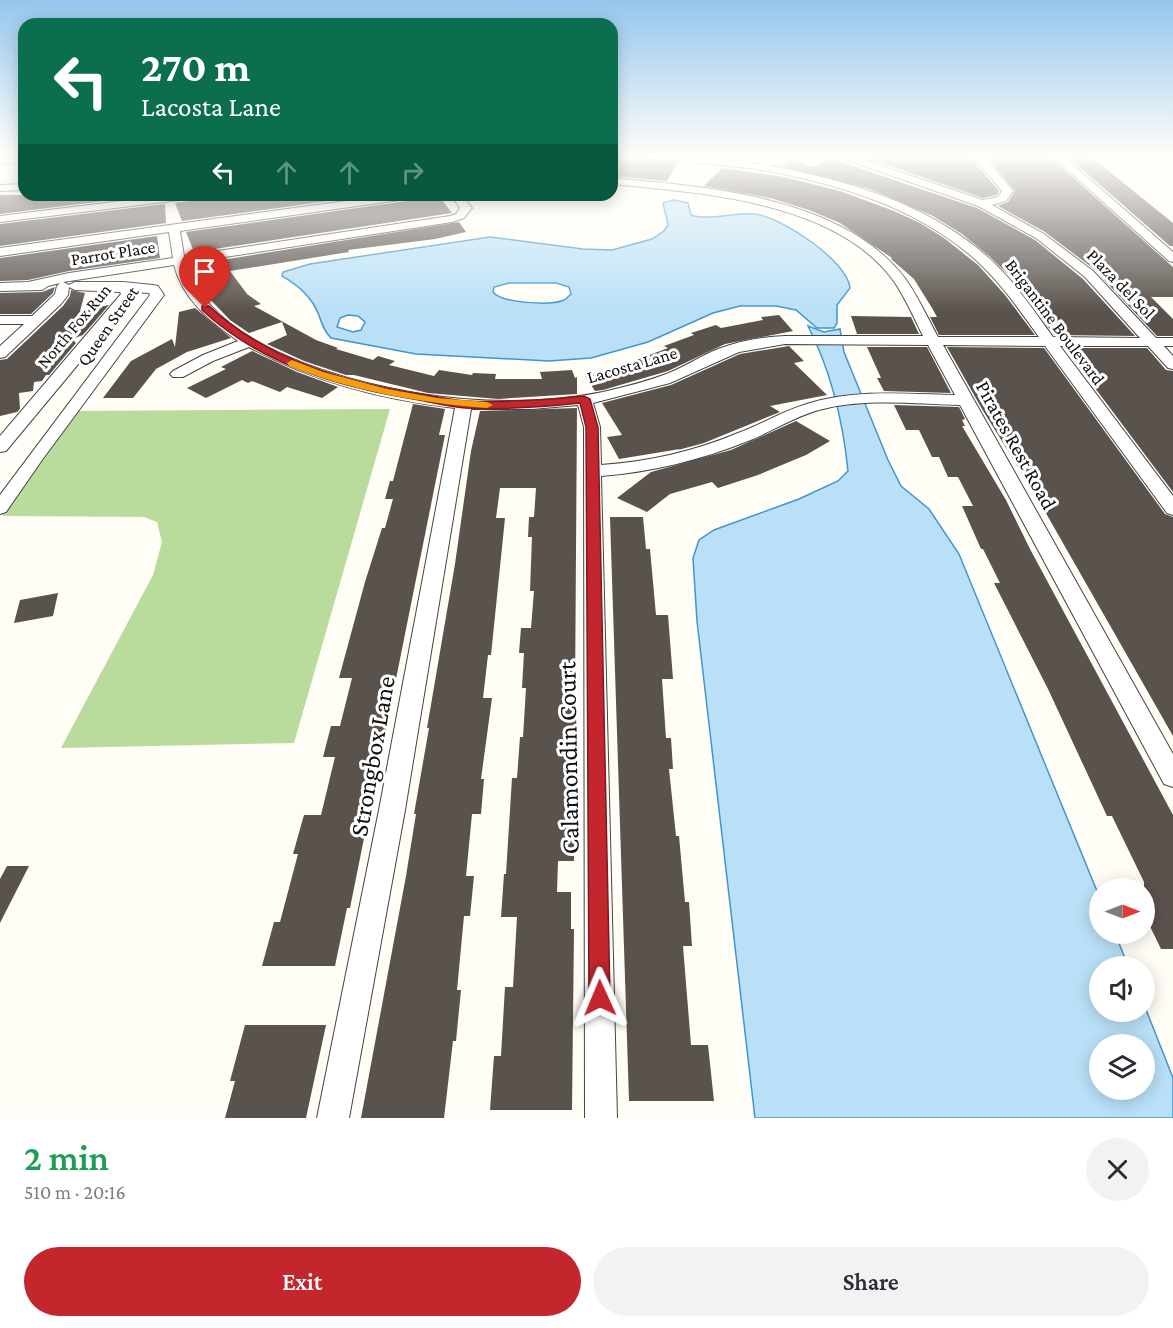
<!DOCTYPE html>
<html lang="en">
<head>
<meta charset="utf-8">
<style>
	body { margin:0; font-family:"Crimson Pro",serif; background:#f2f2f3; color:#2b2b33; height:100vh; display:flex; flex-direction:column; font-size:22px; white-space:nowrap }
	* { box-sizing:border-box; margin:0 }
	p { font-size:20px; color:#7c7c81 }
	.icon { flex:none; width:33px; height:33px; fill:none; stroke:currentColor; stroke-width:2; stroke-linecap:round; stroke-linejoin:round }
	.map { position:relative; height:1118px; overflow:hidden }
	.sheet { display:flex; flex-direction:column; background:#fff; flex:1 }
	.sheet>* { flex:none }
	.guide { position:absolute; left:18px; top:18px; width:600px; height:183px; border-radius:18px; box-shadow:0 3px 15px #0003; background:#0b6e4f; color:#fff; overflow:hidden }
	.needle { width:39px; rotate:90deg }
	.controls { position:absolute; left:1089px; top:878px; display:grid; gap:12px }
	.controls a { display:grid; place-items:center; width:66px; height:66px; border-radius:50%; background:#fff; box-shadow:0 3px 15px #0003; font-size:30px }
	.pin { position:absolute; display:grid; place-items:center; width:51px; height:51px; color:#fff; margin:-62px -26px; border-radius:50% 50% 50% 0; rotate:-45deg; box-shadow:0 0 6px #0007 }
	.pin .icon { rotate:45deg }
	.me { position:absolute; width:66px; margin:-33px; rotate:359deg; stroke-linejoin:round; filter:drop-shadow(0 0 4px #0008) }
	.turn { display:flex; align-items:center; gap:21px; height:126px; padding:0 24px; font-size:27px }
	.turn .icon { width:78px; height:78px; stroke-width:2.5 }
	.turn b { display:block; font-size:42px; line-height:51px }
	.lanes { display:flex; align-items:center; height:57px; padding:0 24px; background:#0003; justify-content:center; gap:30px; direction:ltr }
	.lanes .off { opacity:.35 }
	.round { display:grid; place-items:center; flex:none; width:63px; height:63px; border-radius:32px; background:#f2f2f3 }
	.head { display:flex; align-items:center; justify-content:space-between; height:102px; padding:0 24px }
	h1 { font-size:36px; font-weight:600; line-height:45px; color:#1e9e55 }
	.button { display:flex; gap:12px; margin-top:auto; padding:12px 24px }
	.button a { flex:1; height:69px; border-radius:36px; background:#c4262e; color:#fff; font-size:24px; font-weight:600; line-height:69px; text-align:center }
	.button a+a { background:#f2f2f3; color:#2b2b33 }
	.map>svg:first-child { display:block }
	.forest { fill:#b9dc9c }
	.water { fill:#b9e0f7; stroke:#3f96cf; stroke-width:1.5; fill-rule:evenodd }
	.building { fill:#5a524d }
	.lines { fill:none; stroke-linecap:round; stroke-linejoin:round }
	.minor-casing { stroke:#444; stroke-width:2 }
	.minor { fill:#fff; fill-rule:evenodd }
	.route { fill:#c4262e; stroke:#7f191e; stroke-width:1.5 }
	.slow { fill:#f59e0b }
	.labels { text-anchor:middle; stroke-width:6; stroke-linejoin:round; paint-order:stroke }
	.far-street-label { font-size:18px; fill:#111; stroke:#fff }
	.street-label { font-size:21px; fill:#111; stroke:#fff }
	.near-street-label { font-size:26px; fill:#111; stroke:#fff }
</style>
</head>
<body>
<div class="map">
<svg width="1173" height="1118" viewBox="0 0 1173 1118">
	<rect width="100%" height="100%" fill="#fffdf5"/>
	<polygon class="forest" points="390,409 294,743 61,748 153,575 162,542 157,522 144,517 2,516 78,411"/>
	<g class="water">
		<path d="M 674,200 L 688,203 L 691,215 C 707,221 735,212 755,214 C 781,217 848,261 850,288 L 837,305 L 837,323 L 834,328 L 817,328 L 796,310 L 776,306 L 740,306 L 713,313 L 648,342 L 591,358 L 549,361 L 416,354 L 331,338 C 323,330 322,323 318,313 C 311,296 298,285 282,276 L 283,272 L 310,264 L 490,237 L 583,249 L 612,250 L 652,239 L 664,231 L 668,225 L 663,203 ZM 509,283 L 556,283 L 569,287 L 571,294 C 570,295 565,300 564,300 C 551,306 501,303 493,292 L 494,287 ZM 348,315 L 358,316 L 365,322 L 361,330 L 353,332 L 337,327 L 340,318 Z"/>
		<path d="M 808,326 L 824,332 L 840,329 L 844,352 L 888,460 L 901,486 L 929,509 L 959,554 L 1099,896 L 1100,933 L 1115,933 L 1128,966 L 1100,966 L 1100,1011 L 1144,1011 L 1145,1007 L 1173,1078 L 1173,1118 L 755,1118 L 697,621 L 693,558 L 699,540 L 714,530 L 799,499 L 838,481 L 848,471 C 843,422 830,369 808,326 ZM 1100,1044 L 1144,1044 L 1144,1089 L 1100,1089 Z"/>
	</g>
	<g class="building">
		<polygon points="612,155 659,158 678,162 667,181 612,176"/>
		<polygon points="858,155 970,157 999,191 997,195 983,198"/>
		<polygon points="986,155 1049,156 1173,267 1173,297 1151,297 1173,319 1173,336 1157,336 1094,269 1045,232 998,206 1008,202 1015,191"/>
		<polygon points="1067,156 1090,156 1173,223 1173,246 1170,246"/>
		<polygon points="832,159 977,208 1035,240 1083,279 1135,336 1054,335 1014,280 989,256 962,234 933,216 870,189 780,166 797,162 813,167"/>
		<polygon points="722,168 784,177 840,191 894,211 920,223 944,238 978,265 1005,295 1035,335 939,335 930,317 937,317 932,308 914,279 891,259 892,258 840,223 809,210 770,198 704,186"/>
		<polygon points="0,195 152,195 0,214"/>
		<polygon points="204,195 373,195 182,221 175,203 197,200"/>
		<polygon points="421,195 438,195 452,213 194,252 186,232 414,200"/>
		<polygon points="165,204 166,223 0,246 0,224"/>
		<polygon points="459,222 466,232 435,239 348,250 349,252 230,271 247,294 261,304 254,306 316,340 338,348 336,349 373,360 378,356 395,361 389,365 434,376 439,370 472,375 473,373 496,374 495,379 542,379 540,372 572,370 575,378 577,377 577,394 498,399 428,393 354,375 346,375 304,361 267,344 287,335 282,322 249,333 230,320 205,294 197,264"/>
		<polygon points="157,236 160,258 69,271 28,280 0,281 0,258"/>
		<polygon points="55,287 53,293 31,314 0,314 0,293 42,292"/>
		<polygon points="71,290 85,293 80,311 109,305 83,335 72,339 76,343 49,375 46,375 42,381 34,382 33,391 19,393 20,409 17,412 0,416 0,360 7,359 63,306 70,296"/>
		<polygon points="195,308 231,338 187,352 156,369 133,398 103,398 131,361 172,339 175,347 179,312"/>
		<polygon points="779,315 793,331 725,344 668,371 603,390 595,391 585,376 626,364 668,348 664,346 694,335 691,333 716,325 721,328 763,320 761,317"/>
		<polygon points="851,316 911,317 919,334 857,334"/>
		<polygon points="789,346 804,361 794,363 827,395 770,406 780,412 704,443 678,450 680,449 619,459 607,437 622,435 602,403 671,385 740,354"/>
		<polygon points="867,347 927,347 951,393 884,391 877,378 881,378"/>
		<polygon points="947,347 1044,348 1165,514 1173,517 1173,736 1039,501 982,409"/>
		<polygon points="1065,348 1147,348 1166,370 1173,371 1173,492"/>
		<polygon points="252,351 297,372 338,387 322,398 287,387 280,392 252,381 248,383 242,380 206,398 187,388 226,369 221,367"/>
		<polygon points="413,404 445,409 439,435 445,435 350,908 347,908 335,966 262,966 274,922 280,922 298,854 293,854 304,815 321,815 335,757 323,757 331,726 340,726 352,678 339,678 365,582 382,528 385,528 393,499 385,499 390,481 393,481"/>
		<polygon points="894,405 959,407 965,419 962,420 965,426 962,426 1006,500 1030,549 1173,815 1173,949 1161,949 1144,914 1144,882 1112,816 1107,816 1048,689 994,583 1000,583 983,549 981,549 962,506 973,506 958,477 948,477 939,457 932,457 919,430 906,430"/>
		<polygon points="577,408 575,697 577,737 574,861 558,861 557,892 571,892 571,929 574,929 572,1110 490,1110 494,1056 501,1056 505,987 513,987 517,917 501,917 504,874 506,874 512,778 517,778 520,737 523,737 526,688 522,688 524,653 519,653 521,628 531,628 534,591 530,591 532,537 528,537 529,517 534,517 536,488 500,488 496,518 505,518 491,655 488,655 483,698 492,698 481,779 484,779 481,814 472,814 466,876 474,876 470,916 464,916 457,990 461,990 456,1041 453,1041 444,1118 361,1118 406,876 416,814 414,814 429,728 427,728 455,564 471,451 480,411"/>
		<polygon points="796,421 830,441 806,455 758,475 718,488 712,482 670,494 647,512 617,498 651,472 731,450"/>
		<polygon points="610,517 643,517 646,549 650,549 656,615 668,615 673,679 662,679 666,738 671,738 673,769 669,769 676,836 679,836 685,902 689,902 692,946 683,946 691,1045 708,1045 714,1101 629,1101"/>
		<polygon points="58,593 53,616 14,623 20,600"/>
		<polygon points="7,866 29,866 0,923 0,879"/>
		<polygon points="245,1025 326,1025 306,1118 225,1118 235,1081 230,1081"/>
	</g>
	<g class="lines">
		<g class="minor-casing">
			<g id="minor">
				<path d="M 657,155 L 696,155 L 759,164 L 768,159 L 789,155 L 816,155 L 770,166 C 858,182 952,211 1012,282 C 1027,300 1040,319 1053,337 L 1140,338 L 1085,277 L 1036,238 L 978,206 L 833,155 L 849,155 L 983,200 L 998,197 L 1002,191 L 972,155 L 983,155 L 1013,191 L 1006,201 L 992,205 L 1044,234 L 1093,271 L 1156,338 L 1173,338 L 1173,346 L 1164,346 L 1173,356 L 1173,369 L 1168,368 L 1148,346 L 1060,346 L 1173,496 L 1173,515 L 1167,513 L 1045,346 L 943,345 L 1173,754 L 1173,787 L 1164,784 L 960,405 C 915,404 867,398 823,409 C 797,415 773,431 748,441 C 701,460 651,472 601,476 L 617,1118 L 585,1118 L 584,427 L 578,405 L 532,409 L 471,409 L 405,810 L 349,1118 L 317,1118 L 379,810 L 455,408 C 383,400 313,382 249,347 L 213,361 L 183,377 L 173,377 L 170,374 L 173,371 L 203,355 L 238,341 C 210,321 183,300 174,265 L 63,282 L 69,285 L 75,282 L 123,282 L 153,285 L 158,286 L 164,295 L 42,460 L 6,512 L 0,514 L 0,495 L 150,295 L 149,293 L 133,292 L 135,294 L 129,303 L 6,451 L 0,452 L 0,436 L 121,294 L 120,292 L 75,290 L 69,287 L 68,295 L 61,304 L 5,357 L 0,358 L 0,346 L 24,324 L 0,324 L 0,316 L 32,316 L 55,294 L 57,286 L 60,283 L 48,286 L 42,290 L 0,291 L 0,283 L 28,282 L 69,273 L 173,258 L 169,232 L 0,256 L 0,248 L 390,195 L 419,195 L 414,198 L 180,231 L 184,256 L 450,216 L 456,214 L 460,208 L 451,195 L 462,195 L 472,208 L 464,218 L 452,222 L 186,263 C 212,355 379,392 463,399 C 509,403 558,401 603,392 C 625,387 648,381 669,373 C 686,366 701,356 718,349 C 739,341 762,337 785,336 L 923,336 C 914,318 905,297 893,280 C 835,201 702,193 612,184 L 612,178 C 706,187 841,196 904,277 C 917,294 927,317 938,337 L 1039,337 C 1018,308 997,277 969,254 C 909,204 831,182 756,169 C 737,166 668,162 657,155 ZM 785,344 L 928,345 L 955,395 C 906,394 857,389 810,403 C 785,410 762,424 738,433 C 695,451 648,462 601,465 L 600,427 L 593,403 L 670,383 L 739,352 Z"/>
				<polygon points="1051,155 1062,155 1173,252 1173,262 1169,261"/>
				<rect x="0" y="157" width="24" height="6"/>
				<polygon points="24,184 24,190 0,191 0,185"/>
				<polygon points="170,195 202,195 197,198 0,222 0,216"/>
			</g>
		</g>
		<use href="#minor" class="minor"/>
	</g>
	<linearGradient id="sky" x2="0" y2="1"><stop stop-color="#95c6ee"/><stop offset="0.5" stop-color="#fffefa"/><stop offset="1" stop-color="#fffefa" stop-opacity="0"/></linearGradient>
	<rect width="1173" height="312" fill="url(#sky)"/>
	<path class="route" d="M 202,306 L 209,306 C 266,359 344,382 420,394 C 435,396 451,400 466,401 C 505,403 545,400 584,396 L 590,399 L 598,427 L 610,998 L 607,1006 L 600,1009 L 592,1006 L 589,998 L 586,427 L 580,403 C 542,407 503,410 465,408 C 450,407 434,403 419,400 C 342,388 261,365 202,310 Z"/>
	<path class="slow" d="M 292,360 L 323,372 L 387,389 L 437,398 L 487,402 L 493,405 L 487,408 C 419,403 353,391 289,366 L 287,363 Z"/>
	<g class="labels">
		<g class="far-street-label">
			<text transform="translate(113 253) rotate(-9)" y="6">Parrot Place</text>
			<text transform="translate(1121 284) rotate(46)" y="6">Plaza del Sol</text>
			<text transform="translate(1055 322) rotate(53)" y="6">Brigantine Boulevard</text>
			<text transform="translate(74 326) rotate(-50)" y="6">North Fox Run</text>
			<text transform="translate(108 326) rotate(-55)" y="6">Queen Street</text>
			<text transform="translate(632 365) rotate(-16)" y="6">Lacosta Lane</text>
		</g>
		<g class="street-label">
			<text transform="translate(1016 445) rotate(61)" y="7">Pirates Rest Road</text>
		</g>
		<g class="near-street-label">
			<text transform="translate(372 756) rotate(-80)" y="9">Strongbox Lane</text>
			<text transform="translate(568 758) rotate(-91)" y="9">Calamondin Court</text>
		</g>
	</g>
</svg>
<div class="controls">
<a><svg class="needle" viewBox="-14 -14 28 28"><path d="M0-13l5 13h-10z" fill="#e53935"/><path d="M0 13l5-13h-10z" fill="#7c7c81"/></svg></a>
<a><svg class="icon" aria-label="sound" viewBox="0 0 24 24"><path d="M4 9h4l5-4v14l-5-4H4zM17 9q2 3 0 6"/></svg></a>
<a><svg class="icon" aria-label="layers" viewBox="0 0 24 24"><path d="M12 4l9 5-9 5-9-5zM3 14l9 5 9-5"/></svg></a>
</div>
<div class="pin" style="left:205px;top:308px;background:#d93025"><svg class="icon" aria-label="arrive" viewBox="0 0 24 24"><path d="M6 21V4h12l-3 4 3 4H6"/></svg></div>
<svg class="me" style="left:600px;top:998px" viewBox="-20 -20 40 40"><path d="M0-17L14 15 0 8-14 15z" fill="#c4262e" stroke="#fff" stroke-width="4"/></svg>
<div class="guide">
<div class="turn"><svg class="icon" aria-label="left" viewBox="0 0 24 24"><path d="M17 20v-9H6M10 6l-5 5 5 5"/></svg><div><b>270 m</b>Lacosta Lane</div></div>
<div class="lanes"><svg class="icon" aria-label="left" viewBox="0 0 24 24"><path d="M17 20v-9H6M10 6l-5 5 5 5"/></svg><svg class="icon off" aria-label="ahead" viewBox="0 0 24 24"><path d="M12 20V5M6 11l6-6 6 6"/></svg><svg class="icon off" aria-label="ahead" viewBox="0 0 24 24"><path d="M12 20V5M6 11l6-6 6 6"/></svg><svg class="icon off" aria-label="right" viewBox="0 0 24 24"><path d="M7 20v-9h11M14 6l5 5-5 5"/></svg></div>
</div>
</div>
<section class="sheet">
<div class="head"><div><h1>2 min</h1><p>510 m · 20:16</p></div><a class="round"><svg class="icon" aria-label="close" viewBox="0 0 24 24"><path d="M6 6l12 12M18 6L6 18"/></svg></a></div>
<div class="button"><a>Exit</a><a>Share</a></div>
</section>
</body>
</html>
